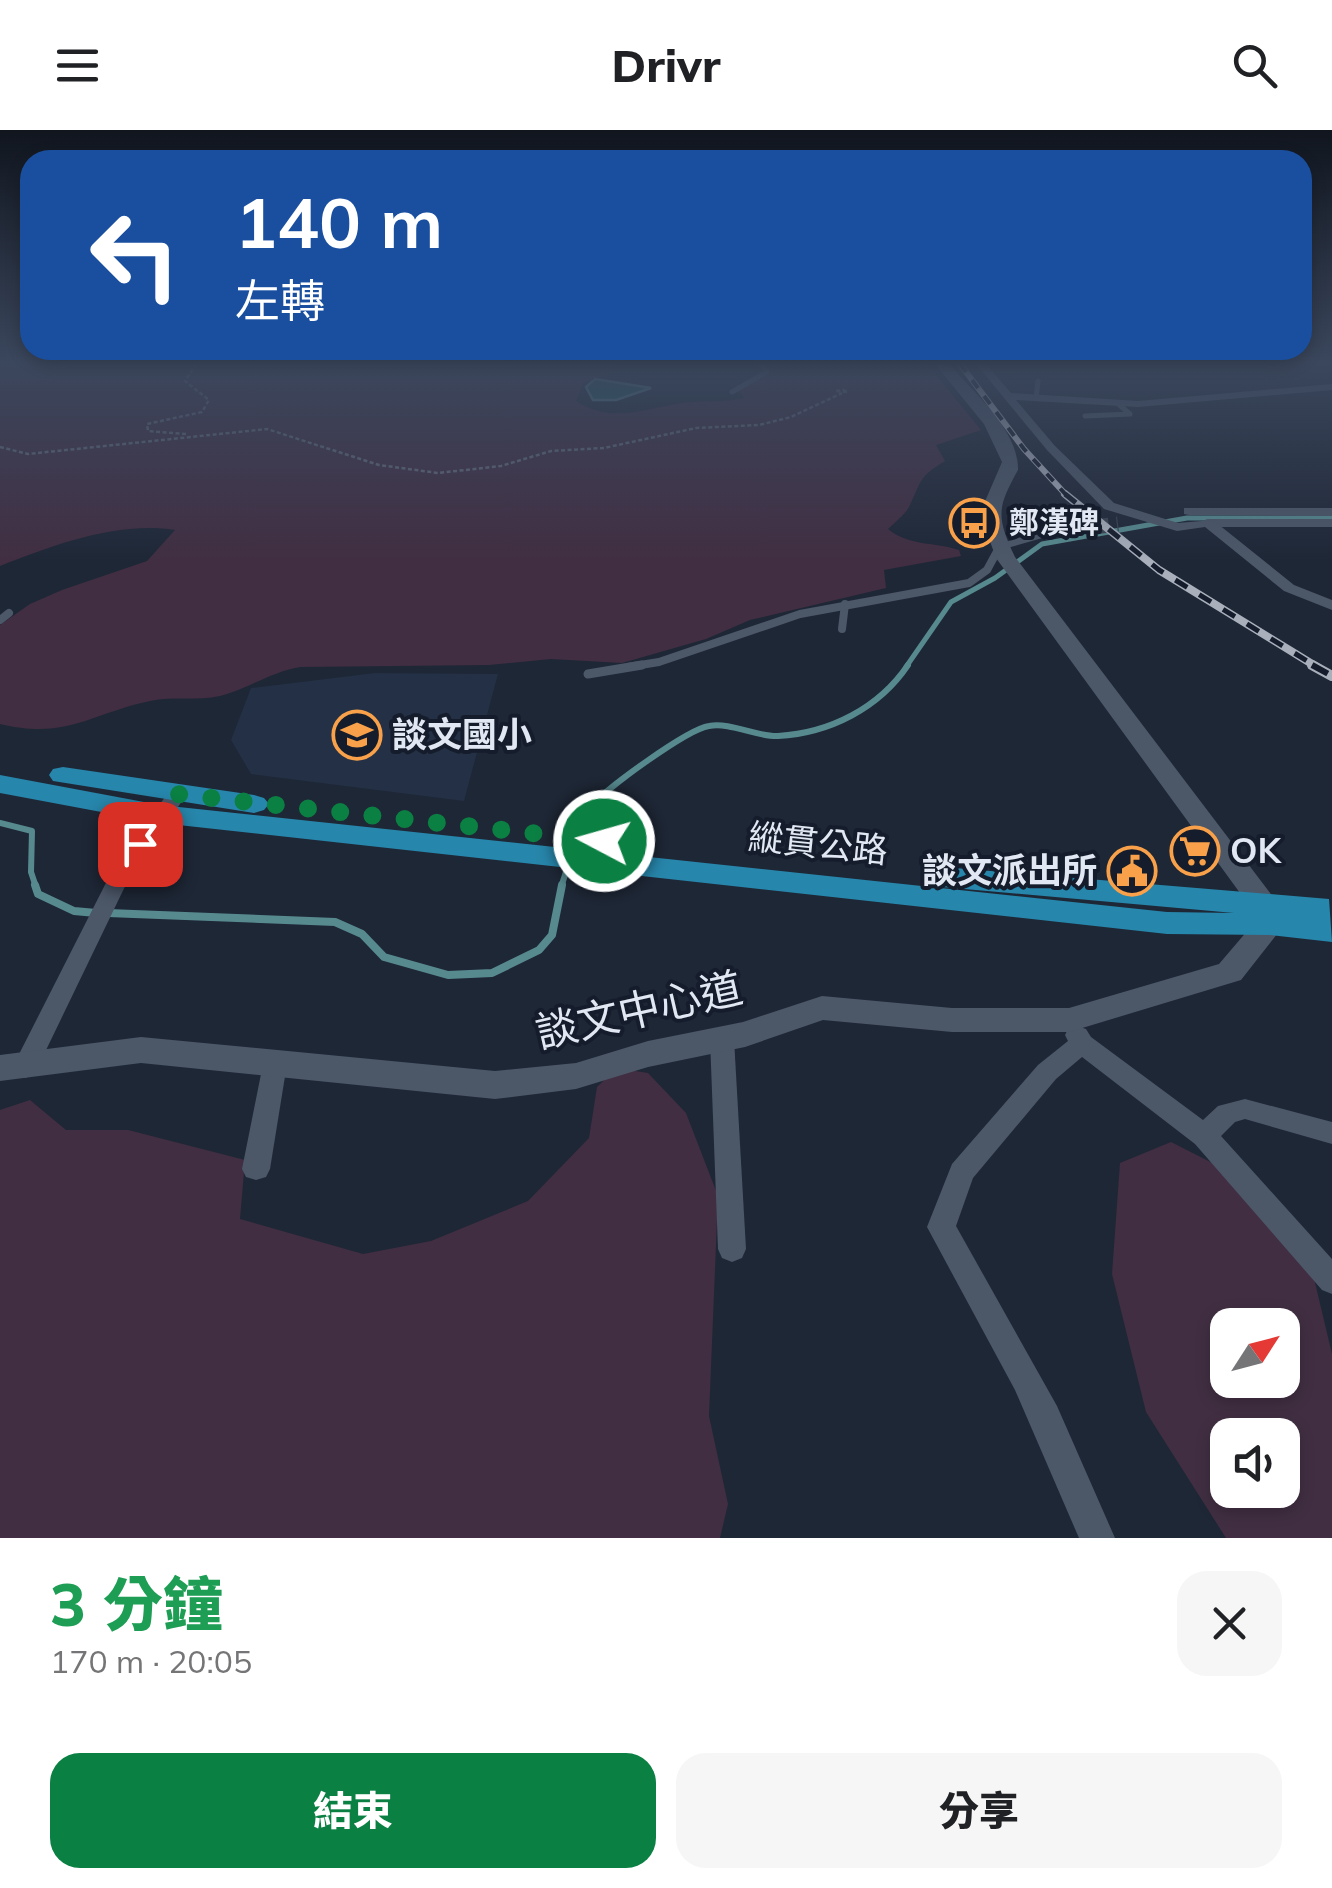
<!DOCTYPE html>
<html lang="zh-TW">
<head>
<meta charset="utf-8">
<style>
	body { margin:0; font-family:Mulish,"Noto Sans TC",sans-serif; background:#f6f6f6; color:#202124; height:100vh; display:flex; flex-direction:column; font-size:38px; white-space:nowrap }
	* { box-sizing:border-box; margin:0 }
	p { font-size:32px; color:#757577 }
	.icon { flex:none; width:55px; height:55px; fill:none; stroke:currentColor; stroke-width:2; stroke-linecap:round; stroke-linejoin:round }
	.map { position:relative; height:1408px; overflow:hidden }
	.sheet { display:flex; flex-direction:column; background:#fff; flex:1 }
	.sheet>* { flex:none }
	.guide { position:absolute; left:20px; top:20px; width:1292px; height:210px; border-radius:30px; box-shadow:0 5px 15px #0003; background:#1a4fa0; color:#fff; overflow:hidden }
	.needle { width:65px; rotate:54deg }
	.tools { position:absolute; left:1210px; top:1178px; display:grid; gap:20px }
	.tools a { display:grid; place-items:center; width:90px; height:90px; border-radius:20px; background:#fff; box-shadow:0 5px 15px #0003; font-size:50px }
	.pin { position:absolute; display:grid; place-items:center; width:85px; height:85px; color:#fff; margin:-42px; border-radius:20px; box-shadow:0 5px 15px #0006 }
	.me { position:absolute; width:110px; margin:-55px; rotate:276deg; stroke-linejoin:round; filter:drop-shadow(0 0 8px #0008) }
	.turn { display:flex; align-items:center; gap:35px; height:210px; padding:0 50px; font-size:45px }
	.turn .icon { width:130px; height:130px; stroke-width:2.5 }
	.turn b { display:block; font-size:70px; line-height:85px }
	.round { display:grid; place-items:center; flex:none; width:105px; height:105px; border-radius:30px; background:#f6f6f6 }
	.overview { display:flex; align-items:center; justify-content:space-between; height:170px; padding:0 50px }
	h1 { font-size:60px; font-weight:800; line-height:75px; color:#1e9e55 }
	.button { display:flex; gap:20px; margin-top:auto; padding:20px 50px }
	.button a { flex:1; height:115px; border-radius:30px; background:#0b8043; color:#fff; font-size:40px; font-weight:800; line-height:115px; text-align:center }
	.button a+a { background:#f6f6f6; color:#202124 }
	header { display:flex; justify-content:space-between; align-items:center; height:130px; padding:0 50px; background:#fff; font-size:45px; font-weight:800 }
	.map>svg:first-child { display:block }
	.built { fill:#243045 }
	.green { fill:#412e42; fill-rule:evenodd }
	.water { fill:#1b6264; stroke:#578a8f; stroke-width:2.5 }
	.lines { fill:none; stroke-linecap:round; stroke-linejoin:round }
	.stream-far2 { stroke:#578a8f; stroke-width:5 }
	.stream-far1 { stroke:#578a8f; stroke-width:6 }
	.stream { stroke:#578a8f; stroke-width:8 }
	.street-tunnel { stroke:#3b4452; stroke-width:15; stroke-dasharray:15 8; stroke-linecap:butt }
	.path { stroke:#646c7a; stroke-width:2.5; stroke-dasharray:4 2.5; stroke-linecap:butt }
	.lane-far2 { stroke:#4c5768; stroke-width:5 }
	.lane-far1 { stroke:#4c5768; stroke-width:8 }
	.lane { stroke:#4c5768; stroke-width:9 }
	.street { fill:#4c5768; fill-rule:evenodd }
	.secondary { fill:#4c5768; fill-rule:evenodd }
	.primary { fill:#2786ab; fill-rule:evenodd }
	.rail-far2-casing { stroke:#a9b0bc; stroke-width:6 }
	.rail-far1-casing { stroke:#a9b0bc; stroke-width:8 }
	.rail-casing { stroke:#a9b0bc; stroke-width:10 }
	.rail-far2 { stroke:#151d2c; stroke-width:4; stroke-dasharray:10; stroke-linecap:butt }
	.rail-far1 { stroke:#151d2c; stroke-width:5; stroke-dasharray:14; stroke-linecap:butt }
	.rail { stroke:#151d2c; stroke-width:6; stroke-dasharray:18; stroke-linecap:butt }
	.route { stroke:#0b8043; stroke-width:18; stroke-dasharray:0 32.4 }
	.labels { text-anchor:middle; stroke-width:8; stroke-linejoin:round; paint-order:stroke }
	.far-poi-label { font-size:30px; font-weight:bold; fill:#e2e8f3; stroke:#151d2c; text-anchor:start }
	.poi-label { font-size:35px; font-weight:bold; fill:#e2e8f3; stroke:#151d2c; text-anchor:start }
	.street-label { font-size:35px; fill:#e2e8f3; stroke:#151d2c }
	.near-street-label { font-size:42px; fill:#e2e8f3; stroke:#151d2c }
</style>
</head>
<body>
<header><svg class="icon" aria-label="menu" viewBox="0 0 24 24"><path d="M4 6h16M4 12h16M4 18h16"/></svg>Drivr<svg class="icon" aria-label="search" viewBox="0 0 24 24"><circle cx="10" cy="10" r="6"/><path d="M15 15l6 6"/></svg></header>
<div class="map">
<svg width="1332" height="1408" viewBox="0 0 1332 1408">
	<rect width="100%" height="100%" fill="#1e2736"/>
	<polygon class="built" points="375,543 498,544 464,671 251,644 231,610 251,558"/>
	<g class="green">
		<path d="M 0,234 L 618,234 L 614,241 L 583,253 L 576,271 C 612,294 644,279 681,273 C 702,270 723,273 744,268 L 736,256 L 761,247 L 768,240 L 761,234 L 927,234 L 981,300 L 936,315 L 945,331 C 919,347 922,349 910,375 C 906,384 895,392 888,399 C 908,416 935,412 959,420 L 961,426 L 884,440 L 886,458 L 750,490 L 706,509 L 622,533 L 551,529 L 489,535 L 300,537 C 271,542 247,559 220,566 C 197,571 172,566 150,571 C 89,584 67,610 0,594 L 0,495 L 30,474 L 62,460 L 147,431 L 175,400 C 117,391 54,415 0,436 Z"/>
		<polygon points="617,938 648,943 686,983 718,1066 709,1286 728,1374 720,1408 0,1408 0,980 30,970 66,1000 128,1000 245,1030 240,1089 363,1124 431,1111 528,1071 589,1008 597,957"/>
		<path d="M 1171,1012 L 1240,1047 L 1302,1098 L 1332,1224 L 1332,1408 L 1226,1408 L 1146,1282 L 1112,1144 L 1120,1033 ZM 1228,1195 L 1282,1195 L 1282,1250 L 1228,1250 ZM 1228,1305 L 1282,1305 L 1282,1360 L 1228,1360 Z"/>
	</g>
	<polygon class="water" points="595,249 651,258 616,270 593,270 586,257"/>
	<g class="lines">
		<polyline class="stream-far2" points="906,537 951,472 995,448 1042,414 1187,388 1332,388"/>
		<g class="stream-far1">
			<polyline points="0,693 32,701 31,742 36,757"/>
			<path d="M 561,757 C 570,733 575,699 590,678 C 603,660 688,599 709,596 C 731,592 756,607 778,606 C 830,603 879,578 908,535"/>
		</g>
		<g class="stream">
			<polyline points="35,755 38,764 74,781 96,783"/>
			<polyline points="108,783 335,792 362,804 384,827 448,845 492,843 539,820 552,805 562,755"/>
		</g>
		<polyline class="street-tunnel" points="1094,397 1118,394"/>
		<g class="path">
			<polygon points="843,260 848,262 835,261"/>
			<polyline points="186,304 148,301 147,294 202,282 209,270 185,251 196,234"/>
			<polyline points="0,317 28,324 267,299 379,335 438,343 501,336 551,321 604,318 696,298 759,295 791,287 842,263"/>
		</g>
		<g class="lane-far2">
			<polyline points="732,262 767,242 761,234"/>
			<polyline points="1036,268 1038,251"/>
			<polyline points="1085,286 1130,284 1117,273"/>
		</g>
		<g class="lane-far1">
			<polyline points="1208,393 1332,393"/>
			<polyline points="0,490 9,483"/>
			<polyline points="842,499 845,474"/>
			<polyline points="628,537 659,532 800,484 969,453 987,440 1000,416"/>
		</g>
		<polyline class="lane" points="588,544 642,535"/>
		<g class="street">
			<polygon points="976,234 986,234 1011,263 1138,271 1332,254 1332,260 1138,277 1016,270 1055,316 1114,373 1178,393 1213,390 1294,455 1332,470 1332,480 1284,461 1205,397 1177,401 1104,379 1047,320"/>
			<polygon points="1184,378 1332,378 1332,386 1189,385 1184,384"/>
			<polygon points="1094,393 1099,394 1099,400 1060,403 1000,420 993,416 1059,395"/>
			<polygon points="177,658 187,664 131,744 34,945 25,948 16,945 12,938 111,743 170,660"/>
			<polygon points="1077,896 1086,899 1091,907 1203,990 1218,976 1245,969 1332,992 1332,1014 1245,989 1235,992 1221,1006 1332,1129 1332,1164 1322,1160 1195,1014 1082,927 1056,949 973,1048 956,1096 1057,1276 1115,1408 1079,1408 1015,1260 927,1097 952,1034 1038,935 1068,911 1065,905 1068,899"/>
			<polygon points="722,900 731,902 734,909 746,1119 742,1128 732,1132 722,1128 718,1119 710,909 713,902"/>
			<polygon points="275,924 284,927 287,934 270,1039 266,1047 256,1050 246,1047 242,1039 263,934 266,927"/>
		</g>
		<path class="secondary" d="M 935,234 L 949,234 C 973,262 1019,300 1018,340 C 997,378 996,386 1015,427 L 1277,772 L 1285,794 L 1241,850 L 1069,902 L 952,902 L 823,890 L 745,917 L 648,937 L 576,959 L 495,969 L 141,933 L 0,951 L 0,925 L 141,907 L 495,941 L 576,933 L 648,911 L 743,892 L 822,866 L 952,878 L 1069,878 L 1219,834 L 1254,793 L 1248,774 L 996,428 L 987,403 L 983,376 L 1002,332 L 984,294 Z"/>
		<g class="primary">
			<polygon points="63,637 254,665 264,668 269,674 264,680 254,683 53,651 49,645 53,639"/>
			<polygon points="0,645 160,675 1167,782 1234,783 942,757 931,754 926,747 931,740 942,737 1329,769 1332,812 1270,805 1167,804 160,693 0,663"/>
		</g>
		<g class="rail-far2-casing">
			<polyline id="rail-far2" points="960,234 1024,319 1068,367"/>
		</g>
		<g class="rail-far1-casing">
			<polyline id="rail-far1" points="1065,364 1159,440 1317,537"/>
		</g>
		<g class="rail-casing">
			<polyline id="rail" points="1312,535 1332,546"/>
		</g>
		<use href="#rail-far2" class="rail-far2"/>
		<use href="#rail-far1" class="rail-far1"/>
		<use href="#rail" class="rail"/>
	</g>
	<linearGradient id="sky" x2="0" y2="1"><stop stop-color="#10151e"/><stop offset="0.54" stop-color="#3b475d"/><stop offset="1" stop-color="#3b475d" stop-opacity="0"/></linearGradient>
	<rect width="1332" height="431" fill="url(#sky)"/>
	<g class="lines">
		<polyline class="route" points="140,714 176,664 604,711"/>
	</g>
	<defs>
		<g id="bus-ring" transform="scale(2.5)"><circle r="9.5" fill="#151d2c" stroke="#f8a14a" stroke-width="1.5"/><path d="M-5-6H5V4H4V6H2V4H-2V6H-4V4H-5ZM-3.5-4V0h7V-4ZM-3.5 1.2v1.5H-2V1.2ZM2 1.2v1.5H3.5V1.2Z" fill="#f8a14a"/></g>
		<g id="school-ring" transform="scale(2.5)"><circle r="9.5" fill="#151d2c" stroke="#f8a14a" stroke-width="1.5"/><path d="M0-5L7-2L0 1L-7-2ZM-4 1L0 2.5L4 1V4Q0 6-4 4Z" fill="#f8a14a"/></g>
		<g id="supermarket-ring" transform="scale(2.5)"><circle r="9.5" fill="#151d2c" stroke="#f8a14a" stroke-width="1.5"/><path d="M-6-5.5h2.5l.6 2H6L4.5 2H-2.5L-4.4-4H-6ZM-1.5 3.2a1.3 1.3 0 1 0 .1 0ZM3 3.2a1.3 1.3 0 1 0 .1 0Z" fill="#f8a14a"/></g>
		<g id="civic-ring" transform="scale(2.5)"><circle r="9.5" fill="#151d2c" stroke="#f8a14a" stroke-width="1.5"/><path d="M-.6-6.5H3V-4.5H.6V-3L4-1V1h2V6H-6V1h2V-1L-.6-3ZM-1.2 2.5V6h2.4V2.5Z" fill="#f8a14a"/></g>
	</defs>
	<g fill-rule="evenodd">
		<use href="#bus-ring" x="974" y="393"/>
		<use href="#school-ring" x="357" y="605"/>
		<use href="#supermarket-ring" x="1195" y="721"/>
		<use href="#civic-ring" x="1132" y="741"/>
	</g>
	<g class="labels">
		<g class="far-poi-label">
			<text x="1009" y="403">鄭漢碑</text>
		</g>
		<g class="poi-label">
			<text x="392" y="617">談文國小</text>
			<text x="1230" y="733">OK</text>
			<text x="1097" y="753" text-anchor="end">談文派出所</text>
		</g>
		<g class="street-label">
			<text transform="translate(818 714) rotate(6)" y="12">縱貫公路</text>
		</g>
		<g class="near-street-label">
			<text transform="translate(639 880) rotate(-13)" y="15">談文中心道</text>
		</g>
	</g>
</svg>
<div class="tools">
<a><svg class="needle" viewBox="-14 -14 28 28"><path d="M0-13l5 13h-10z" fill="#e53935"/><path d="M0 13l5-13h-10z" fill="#757577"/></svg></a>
<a><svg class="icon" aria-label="sound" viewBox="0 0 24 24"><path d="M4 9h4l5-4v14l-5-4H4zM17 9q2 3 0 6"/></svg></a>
</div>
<div class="pin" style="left:140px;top:714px;background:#d93025"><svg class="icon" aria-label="arrive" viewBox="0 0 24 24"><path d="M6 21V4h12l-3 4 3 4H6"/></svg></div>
<svg class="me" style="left:604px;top:711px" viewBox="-20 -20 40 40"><circle r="17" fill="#0b8043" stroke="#fff" stroke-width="3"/><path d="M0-11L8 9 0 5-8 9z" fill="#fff"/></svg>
<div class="guide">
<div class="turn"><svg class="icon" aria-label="left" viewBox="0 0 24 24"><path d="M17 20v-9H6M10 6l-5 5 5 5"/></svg><div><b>140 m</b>左轉</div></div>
</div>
</div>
<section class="sheet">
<div class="overview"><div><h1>3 分鐘</h1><p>170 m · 20:05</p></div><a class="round"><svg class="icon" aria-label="close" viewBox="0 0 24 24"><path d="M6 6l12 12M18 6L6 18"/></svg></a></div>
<div class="button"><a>結束</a><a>分享</a></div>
</section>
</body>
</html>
